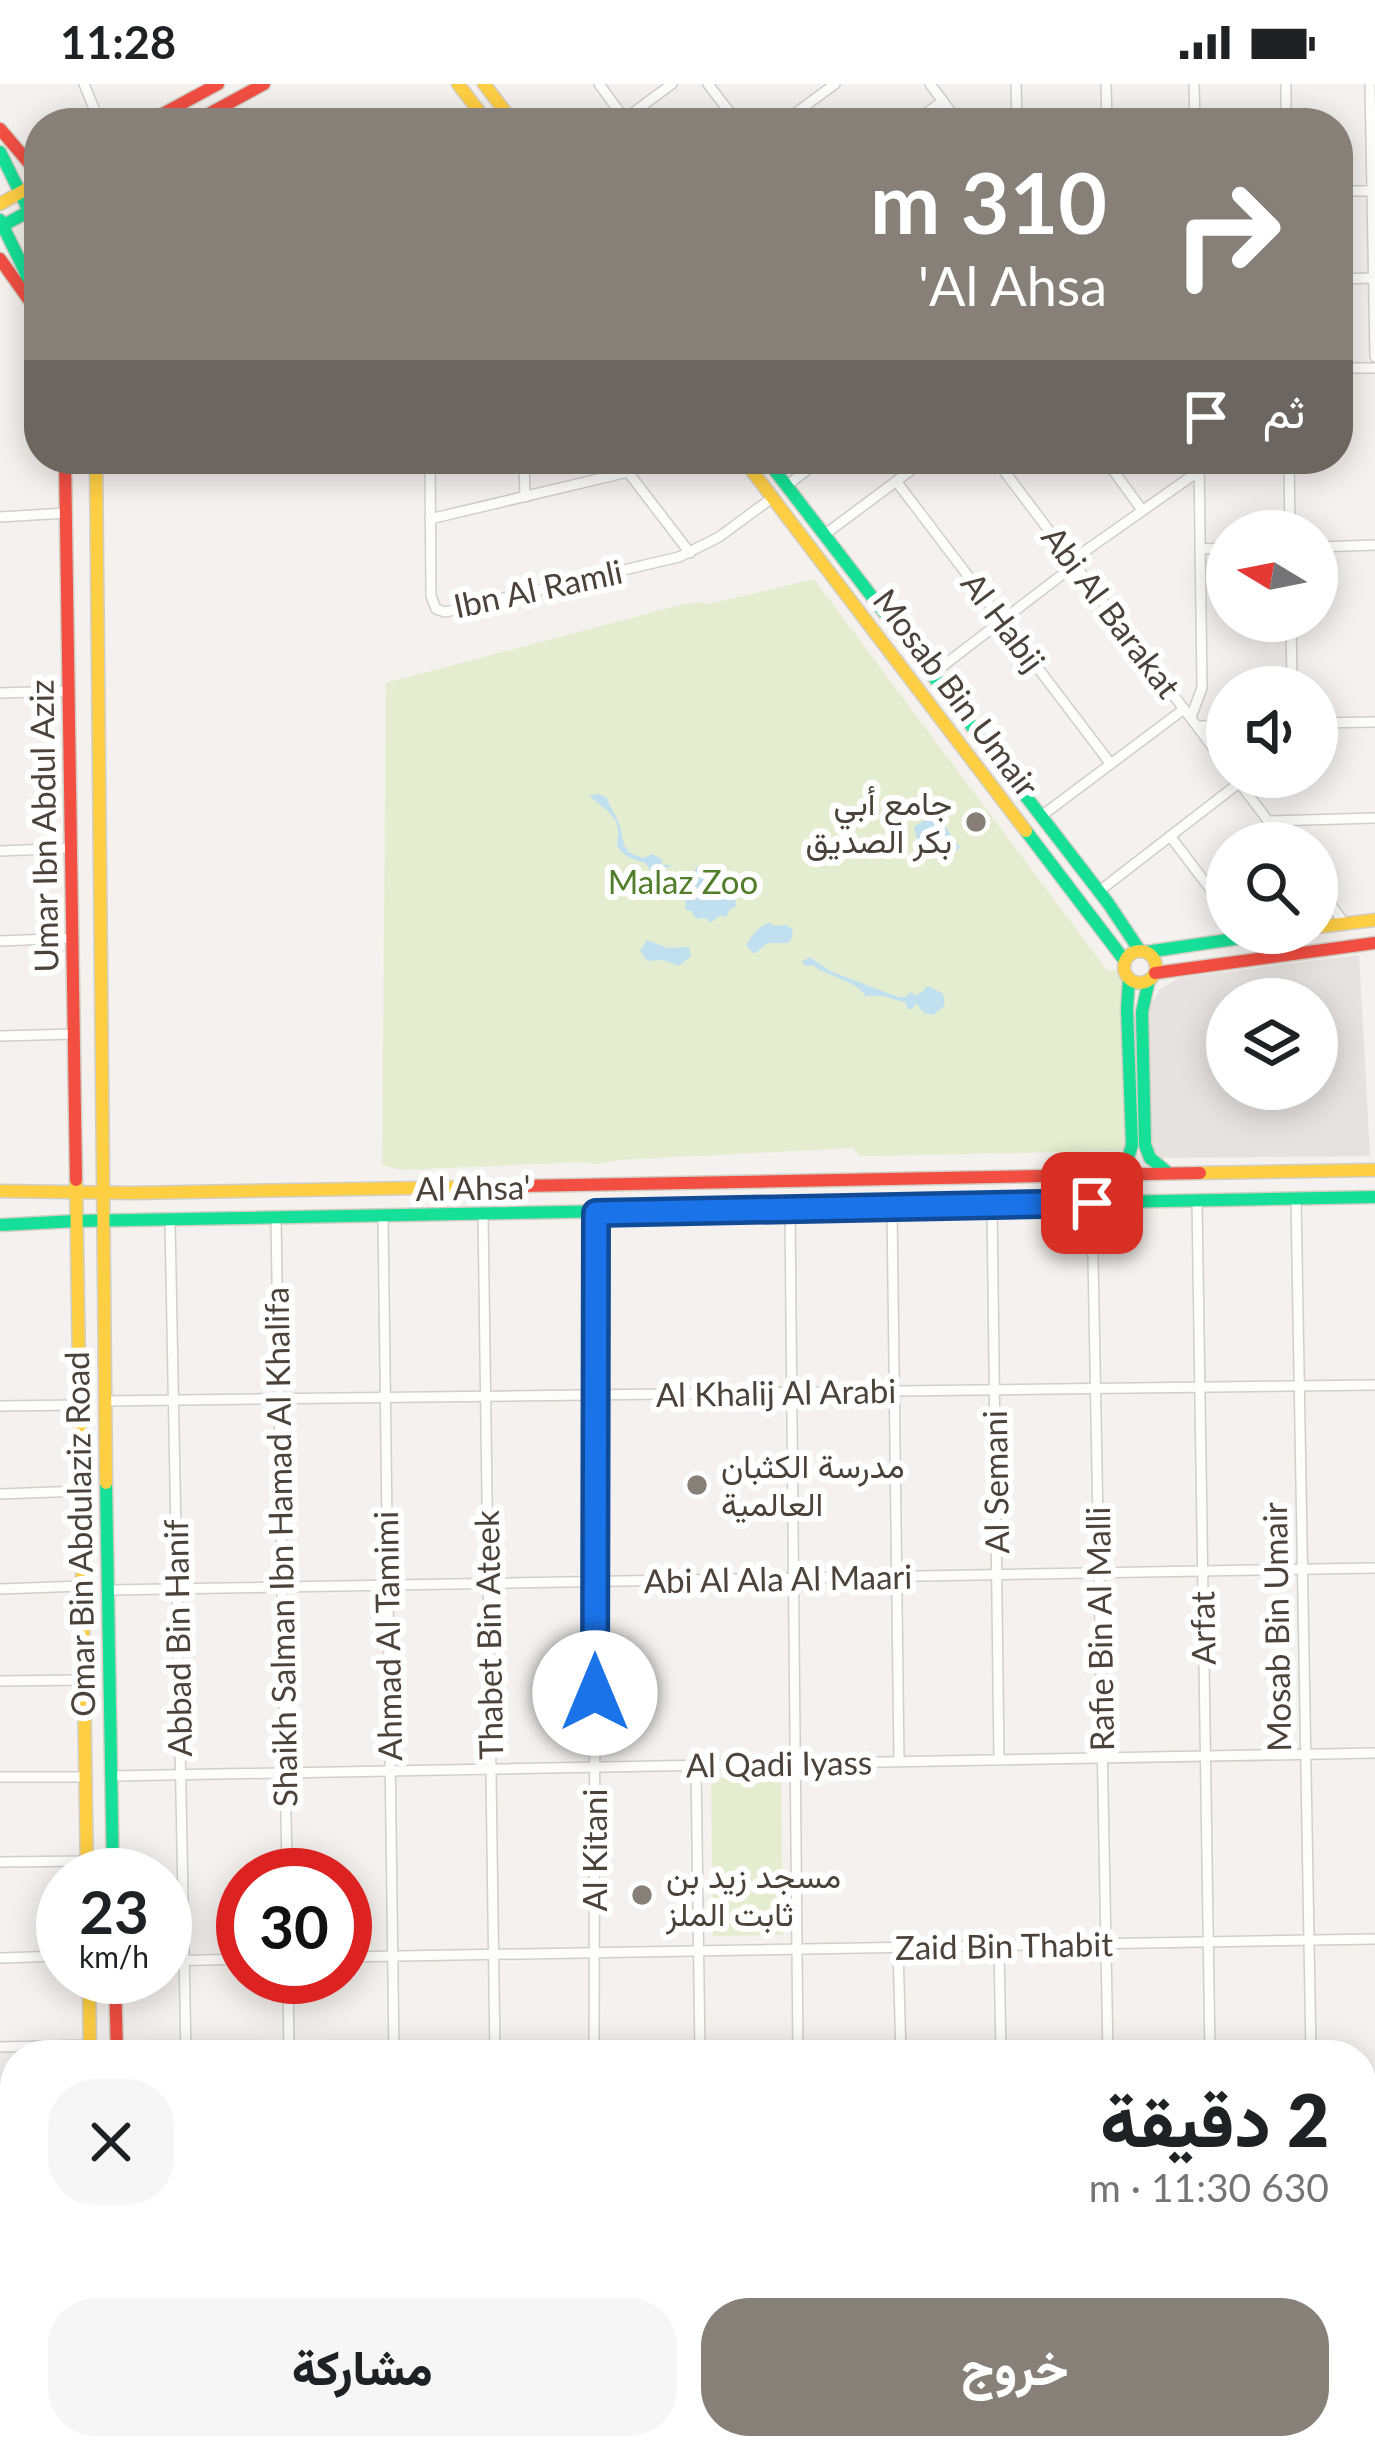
<!DOCTYPE html>
<html lang="ar">
<head>
<meta charset="utf-8">
<style>
	body { margin:0; font-family:Lato,Vazirmatn,sans-serif; background:#f6f6f6; color:#202124; direction:rtl; height:100vh; display:flex; flex-direction:column; font-size:45px; white-space:nowrap }
	* { box-sizing:border-box; margin:0 }
	p { font-size:39px; color:#757577 }
	.icon { flex:none; width:66px; height:66px; fill:none; stroke:currentColor; stroke-width:2; stroke-linecap:round; stroke-linejoin:round }
	.map { position:relative; flex:1; overflow:hidden; direction:ltr }
	.side { position:absolute; left:0px; top:1956px; width:1377px; height:420px; display:flex; flex-direction:column; background:#fff; border-radius:48px 48px 0 0; box-shadow:0 6px 30px #0003; direction:rtl }
	.side>* { flex:none }
	.banner { position:absolute; left:24px; top:24px; width:1329px; height:366px; border-radius:48px; box-shadow:0 6px 30px #0003; direction:rtl; background:#868078; color:#fff; overflow:hidden }
	.needle { width:78px; rotate:280deg }
	.controls { position:absolute; left:1206px; top:426px; display:grid; gap:24px }
	.controls a { display:grid; place-items:center; width:132px; height:132px; border-radius:50%; background:#fff; box-shadow:0 6px 30px #0003; font-size:60px }
	.speed { position:absolute; left:36px; top:1764px; display:flex; gap:24px; font-size:60px; font-weight:700; text-align:center }
	.speed>* { display:grid; place-content:center; width:156px; height:156px; border-radius:50%; background:#fff; box-shadow:0 6px 30px #0003; line-height:1 }
	.speed small { font-size:30px; font-weight:400 }
	.speed .limit { border:18px solid #d22; background:#fff; color:#111 }
	.pin { position:absolute; display:grid; place-items:center; width:102px; height:102px; color:#fff; margin:-51px; border-radius:24px; box-shadow:0 6px 18px #0006 }
	.me { position:absolute; width:132px; margin:-66px; rotate:0deg; stroke-linejoin:round; filter:drop-shadow(0 0 9px #0008) }
	.turn { display:flex; align-items:center; gap:42px; height:252px; padding:0 48px; font-size:54px }
	.turn .icon { width:156px; height:156px; stroke-width:2.5 }
	.turn b { display:block; font-size:84px; line-height:102px }
	.then { display:flex; align-items:center; height:114px; padding:0 48px; background:#0003; gap:24px; font-size:45px }
	.round { display:grid; place-items:center; flex:none; width:126px; height:126px; border-radius:48px; background:#f6f6f6 }
	.headline { display:flex; align-items:center; justify-content:space-between; height:204px; padding:0 48px }
	h1 { font-size:72px; font-weight:800; line-height:90px }
	.cta { display:flex; gap:24px; margin-top:auto; padding:24px 48px }
	.cta a { flex:1; height:138px; border-radius:48px; background:#868078; color:#fff; font-size:48px; font-weight:800; line-height:138px; text-align:center }
	.cta a+a { background:#f6f6f6; color:#202124 }
	.status { display:flex; justify-content:space-between; align-items:center; height:84px; padding:0 60px; background:#fff; direction:ltr }
	.status svg { height:33px; fill:currentColor }
	.map>svg:first-child { display:block }
	.green { fill:#e4edcf }
	.parking { fill:#e6e2df; fill-rule:evenodd }
	.water { fill:#c0e0f0 }
	.lines { fill:none; stroke-linecap:round; stroke-linejoin:round }
	.street-casing { stroke:#d2cfcb; stroke-width:12 }
	.fast-casing { stroke:#d2cec5; stroke-width:15 }
	.slow-casing { stroke:#d2cec5; stroke-width:15 }
	.jam-casing { stroke:#d2cec5; stroke-width:15 }
	.street { stroke:#fdfdfc; stroke-width:9 }
	.fast { stroke:#16e098; stroke-width:12 }
	.slow { stroke:#ffcf43; stroke-width:12 }
	.jam { stroke:#f24e42; stroke-width:12 }
	.route-casing { stroke:#114b97; stroke-width:30 }
	.route { stroke:#1a73e8; stroke-width:21 }
	.poi-dot { fill:#868078; stroke:#fff; stroke-width:4.5 }
	.labels { text-anchor:middle; stroke-width:12; stroke-linejoin:round; paint-order:stroke }
	.street-label { font-size:33px; fill:#4b4339; stroke:#fff }
	.poi-label { font-size:33px; fill:#4b4339; stroke:#fff; text-anchor:start }
	.park-label { font-size:33px; fill:#507e2b; stroke:#fff }
</style>
</head>
<body>
<div class="status"><b>11:28</b><svg viewBox="0 0 49 12"><path d="M0 12V9h3v3zM5 12V6h3v6zM10 12V3h3v9zM15 12V0h3v12zM26 1h20v11H26zM47 4h2v5h-2z"/></svg></div>
<div class="map">
<svg width="1375" height="2376" viewBox="0 0 1375 2376">
	<rect width="100%" height="100%" fill="#f4f1ee"/>
	<g class="green">
		<polygon points="814,495 1107,886 1121,887 1127,1067 860,1072 852,1064 619,1076 598,1080 581,1078 401,1086 382,1081 386,599 680,521 699,518 709,520"/>
		<polygon points="781,1693 783,1851 713,1852 711,1694"/>
	</g>
	<path class="parking" d="M 1359,871 L 1370,1072 L 1156,1074 L 1151,1066 L 1148,927 L 1159,906 L 1179,894 ZM 1227,915 L 1317,915 L 1317,1005 L 1227,1005 Z"/>
	<g class="water">
		<path d="M 599,710 L 607,714 C 609,722 618,733 620,743 C 625,761 622,769 644,774 L 652,770 L 663,776 L 661,780 L 673,782 L 651,787 L 645,779 C 632,775 626,774 617,762 C 623,731 607,729 589,711 Z"/>
		<path d="M 935,729 L 960,763 L 950,775 C 928,780 918,764 914,743 Z"/>
		<polygon points="710,780 718,785 725,783 726,789 735,793 734,800 739,808 735,813 736,823 730,825 726,833 719,832 711,839 706,834 696,835 691,827 685,825 686,818 681,809 686,804 685,794 694,789 696,783 703,784"/>
		<path d="M 770,839 L 774,842 L 786,841 L 792,845 L 793,852 L 788,859 L 768,859 L 754,870 L 746,861 C 752,852 758,841 770,839 Z"/>
		<polygon points="647,856 668,864 689,863 691,872 679,882 663,876 647,877 640,867"/>
		<path d="M 810,873 L 830,887 L 898,913 L 905,913 L 911,908 L 917,912 L 928,902 L 942,909 L 945,915 L 944,922 L 933,931 L 924,929 L 916,919 L 913,925 L 907,925 L 906,919 L 883,912 L 866,912 C 858,898 827,892 812,881 L 805,882 L 802,877 Z"/>
	</g>
	<g class="lines">
		<g class="street-casing">
			<g id="street">
				<polyline points="84,0 100,39"/>
				<polyline points="599,0 624,34"/>
				<polyline points="708,0 738,39"/>
				<polyline points="930,0 959,39"/>
				<polyline points="1016,0 1017,39"/>
				<polyline points="1106,0 1107,39"/>
				<polyline points="1194,0 1195,39"/>
				<polyline points="1286,0 1286,39"/>
				<polyline points="1370,0 1375,273"/>
				<polyline points="619,39 672,0"/>
				<polyline points="782,39 835,0"/>
				<polyline points="913,39 943,17"/>
				<polyline points="1338,107 1375,107"/>
				<polyline points="1338,195 1373,194"/>
				<polyline points="1338,284 1375,284"/>
				<polyline points="430,375 431,512 436,525 445,528 679,473 719,453 772,414"/>
				<polyline points="524,375 525,413"/>
				<polyline points="618,375 690,469"/>
				<polyline points="995,375 1227,682"/>
				<polyline points="1105,375 1142,426"/>
				<polyline points="1289,375 1290,447"/>
				<polyline points="896,397 1110,679"/>
				<polyline points="786,402 822,375"/>
				<polyline points="0,433 66,429"/>
				<polyline points="430,435 628,388"/>
				<polyline points="824,451 926,375"/>
				<polyline points="1317,463 1375,461"/>
				<polyline points="1200,465 1227,464"/>
				<polyline points="1291,537 1292,603"/>
				<polyline points="931,591 1076,480 1078,472 1199,387"/>
				<polyline points="0,609 68,607"/>
				<polyline points="1191,633 1202,604 1199,375"/>
				<polyline points="1317,639 1375,638"/>
				<polyline points="1199,642 1227,641"/>
				<polyline points="1235,693 1285,759"/>
				<polyline points="1040,733 1184,625"/>
				<polyline points="1269,737 1375,734"/>
				<polyline points="1170,752 1227,827"/>
				<polyline points="0,767 71,764"/>
				<polyline points="1317,802 1345,840"/>
				<polyline points="1098,808 1239,699"/>
				<polyline points="0,857 73,854"/>
				<polyline points="0,952 74,950"/>
				<polyline points="1296,1115 1311,1971"/>
				<polyline points="1197,1117 1210,1971"/>
				<polyline points="1092,1119 1108,1971"/>
				<polyline points="992,1120 999,1676"/>
				<polyline points="892,1122 899,1677"/>
				<polyline points="790,1125 798,1971"/>
				<polyline points="483,1130 495,1971"/>
				<polyline points="383,1133 394,1971"/>
				<polyline points="276,1135 287,1791"/>
				<polyline points="170,1137 186,1971"/>
				<polyline points="105,1317 1375,1301"/>
				<polyline points="0,1322 79,1321"/>
				<polyline points="0,1410 81,1407"/>
				<polyline points="0,1505 82,1502"/>
				<polyline points="108,1506 1375,1484"/>
				<polyline points="0,1597 84,1596"/>
				<polyline points="696,1681 700,1971"/>
				<polyline points="111,1692 1375,1669"/>
				<polyline points="0,1693 85,1693"/>
				<polyline points="0,1778 87,1777"/>
				<polyline points="999,1862 1001,1971"/>
				<polyline points="898,1864 901,1971"/>
				<polyline points="345,1873 1375,1855"/>
				<polyline points="0,1874 63,1872"/>
				<polyline points="165,1877 243,1875"/>
				<polyline points="288,1893 289,1971"/>
				<polyline points="0,1963 90,1961"/>
				<polyline points="1210,1968 1311,1967"/>
				<polyline points="594,1971 596,1129"/>
				<polyline points="1362,2040 1375,2040"/>
				<polyline points="0,2057 15,2057"/>
				<polyline points="0,2150 15,2149"/>
				<polyline points="1362,2225 1375,2225"/>
				<polyline points="0,2242 15,2241"/>
				<polyline points="196,2361 196,2376"/>
				<polyline points="296,2361 296,2376"/>
				<polyline points="401,2361 401,2376"/>
				<polyline points="501,2361 501,2376"/>
				<polyline points="601,2361 601,2376"/>
				<polyline points="706,2361 706,2376"/>
				<polyline points="811,2361 811,2376"/>
				<polyline points="913,2361 913,2376"/>
				<polyline points="1012,2361 1012,2376"/>
			</g>
		</g>
		<g class="fast-casing">
			<g id="fast">
				<polyline points="0,68 39,147"/>
				<polyline points="0,136 24,185 39,228"/>
				<polyline points="0,143 39,122"/>
				<polyline points="766,375 1108,819 1140,867"/>
				<polyline points="1026,747 1125,877"/>
				<polyline points="1146,868 1275,849"/>
				<polyline points="1149,896 1142,928 1145,1061 1150,1074 1167,1088"/>
				<polyline points="1115,1090 1128,1074 1132,1061 1127,925 1129,895"/>
				<polyline points="0,1141 76,1137 1375,1113"/>
				<polyline points="106,1399 113,1791"/>
				<polyline points="81,2376 90,2361"/>
				<polyline points="1024,2376 1375,2369"/>
			</g>
		</g>
		<g class="slow-casing">
			<g id="slow">
				<polyline points="458,0 488,39"/>
				<polyline points="484,0 514,39"/>
				<polyline points="0,120 39,98"/>
				<path d="M 96,375 C 102,716 100,1058 106,1399"/>
				<polyline points="743,375 1026,747"/>
				<polyline points="1317,843 1375,836"/>
				<circle cx="1140" cy="883" r="16"/>
				<polyline points="1200,1089 1375,1086"/>
				<polyline points="76,1096 87,1791"/>
				<polyline points="0,1107 131,1109 474,1103"/>
				<polyline points="89,1893 90,1971"/>
				<polyline points="135,2361 150,2376"/>
			</g>
		</g>
		<g class="jam-casing">
			<g id="jam">
				<polyline points="146,39 218,0"/>
				<polyline points="192,39 264,0"/>
				<polyline points="0,45 30,80 39,85"/>
				<polyline points="0,175 34,223"/>
				<polyline points="65,375 76,1096"/>
				<polyline points="1155,889 1375,859"/>
				<polyline points="474,1103 1200,1089"/>
				<polyline points="115,1893 117,1971"/>
				<polyline points="101,2361 101,2376"/>
				<polyline points="121,2361 121,2376"/>
			</g>
		</g>
		<use href="#street" class="street"/>
		<use href="#fast" class="fast"/>
		<use href="#slow" class="slow"/>
		<use href="#jam" class="jam"/>
	</g>
	<g class="lines">
		<g class="route-casing">
			<polyline id="route" points="595,1609 596,1129 1092,1119"/>
		</g>
		<use href="#route" class="route"/>
	</g>
	<g class="poi-dot">
		<circle cx="976" cy="738" r="12"/>
		<circle cx="697" cy="1401" r="12"/>
		<circle cx="642" cy="1811" r="12"/>
	</g>
	<g class="labels">
		<g class="street-label">
			<text transform="translate(538 505) rotate(-12)" y="12">Ibn Al Ramli</text>
			<text transform="translate(1111 528) rotate(53)" y="12">Abi Al Barakat</text>
			<text transform="translate(1003 538) rotate(53)" y="12">Al Habij</text>
			<text transform="translate(956 609) rotate(53)" y="12">Mosab Bin Umair</text>
			<text transform="translate(44 742) rotate(-91)" y="12">Umar Ibn Abdul Aziz</text>
			<text transform="translate(473 1104) rotate(-1)" y="12">Al Ahsa'</text>
			<text transform="translate(776 1309) rotate(-1)" y="12">Al Khalij Al Arabi</text>
			<text transform="translate(996 1398) rotate(-91)" y="12">Al Semani</text>
			<text transform="translate(80 1450) rotate(-91)" y="12">Omar Bin Abdulaziz Road</text>
			<text transform="translate(281 1463) rotate(-91)" y="12">Shaikh Salman Ibn Hamad Al Khalifa</text>
			<text transform="translate(778 1495) rotate(-1)" y="12">Abi Al Ala Al Maari</text>
			<text transform="translate(1277 1543) rotate(-91)" y="12">Mosab Bin Umair</text>
			<text transform="translate(1203 1544) rotate(-91)" y="12">Arfat</text>
			<text transform="translate(1100 1545) rotate(-91)" y="12">Rafie Bin Al Malli</text>
			<text transform="translate(489 1551) rotate(-91)" y="12">Thabet Bin Ateek</text>
			<text transform="translate(388 1552) rotate(-91)" y="12">Ahmad Al Tamimi</text>
			<text transform="translate(178 1554) rotate(-91)" y="12">Abbad Bin Hanif</text>
			<text transform="translate(779 1680) rotate(-1)" y="12">Al Qadi Iyass</text>
			<text transform="translate(595 1766) rotate(-90)" y="12">Al Kitani</text>
			<text transform="translate(1004 1862) rotate(-1)" y="12">Zaid Bin Thabit</text>
		</g>
		<g class="poi-label">
			<text x="952" y="731" text-anchor="end">جامع أبي<tspan x="952" dy="38">بكر الصديق</tspan></text>
			<text x="721" y="1394">مدرسة الكثبان<tspan x="721" dy="38">العالمية</tspan></text>
			<text x="666" y="1804">مسجد زيد بن<tspan x="666" dy="38">ثابت الملز</tspan></text>
		</g>
		<g class="park-label">
			<text x="683" y="810">Malaz Zoo</text>
		</g>
	</g>
</svg>
<div class="controls">
<a><svg class="needle" viewBox="-14 -14 28 28"><path d="M0-13l5 13h-10z" fill="#e53935"/><path d="M0 13l5-13h-10z" fill="#757577"/></svg></a>
<a><svg class="icon" aria-label="sound" viewBox="0 0 24 24"><path d="M4 9h4l5-4v14l-5-4H4zM17 9q2 3 0 6"/></svg></a>
<a><svg class="icon" aria-label="search" viewBox="0 0 24 24"><circle cx="10" cy="10" r="6"/><path d="M15 15l6 6"/></svg></a>
<a><svg class="icon" aria-label="layers" viewBox="0 0 24 24"><path d="M12 4l9 5-9 5-9-5zM3 14l9 5 9-5"/></svg></a>
</div>
<div class="speed"><div>23<small>km/h</small></div><div class="limit">30</div></div>
<div class="pin" style="left:1092px;top:1119px;background:#d93025"><svg class="icon" aria-label="arrive" viewBox="0 0 24 24"><path d="M6 21V4h12l-3 4 3 4H6"/></svg></div>
<svg class="me" style="left:595px;top:1609px" viewBox="-20 -20 40 40"><circle r="19" fill="#fff"/><path d="M0-13L10 11 0 6-10 11z" fill="#1a73e8"/></svg>
<div class="banner">
<div class="turn"><svg class="icon" aria-label="right" viewBox="0 0 24 24"><path d="M7 20v-9h11M14 6l5 5-5 5"/></svg><div><b>310 m</b>Al Ahsa'</div></div>
<div class="then">ثم<svg class="icon" aria-label="arrive" viewBox="0 0 24 24"><path d="M6 21V4h12l-3 4 3 4H6"/></svg></div>
</div>
<section class="side">
<div class="headline"><div><h1>2 دقيقة</h1><p>630 m · 11:30</p></div><a class="round"><svg class="icon" aria-label="close" viewBox="0 0 24 24"><path d="M6 6l12 12M18 6L6 18"/></svg></a></div>
<div class="cta"><a>خروج</a><a>مشاركة</a></div>
</section>
</div>
</body>
</html>
